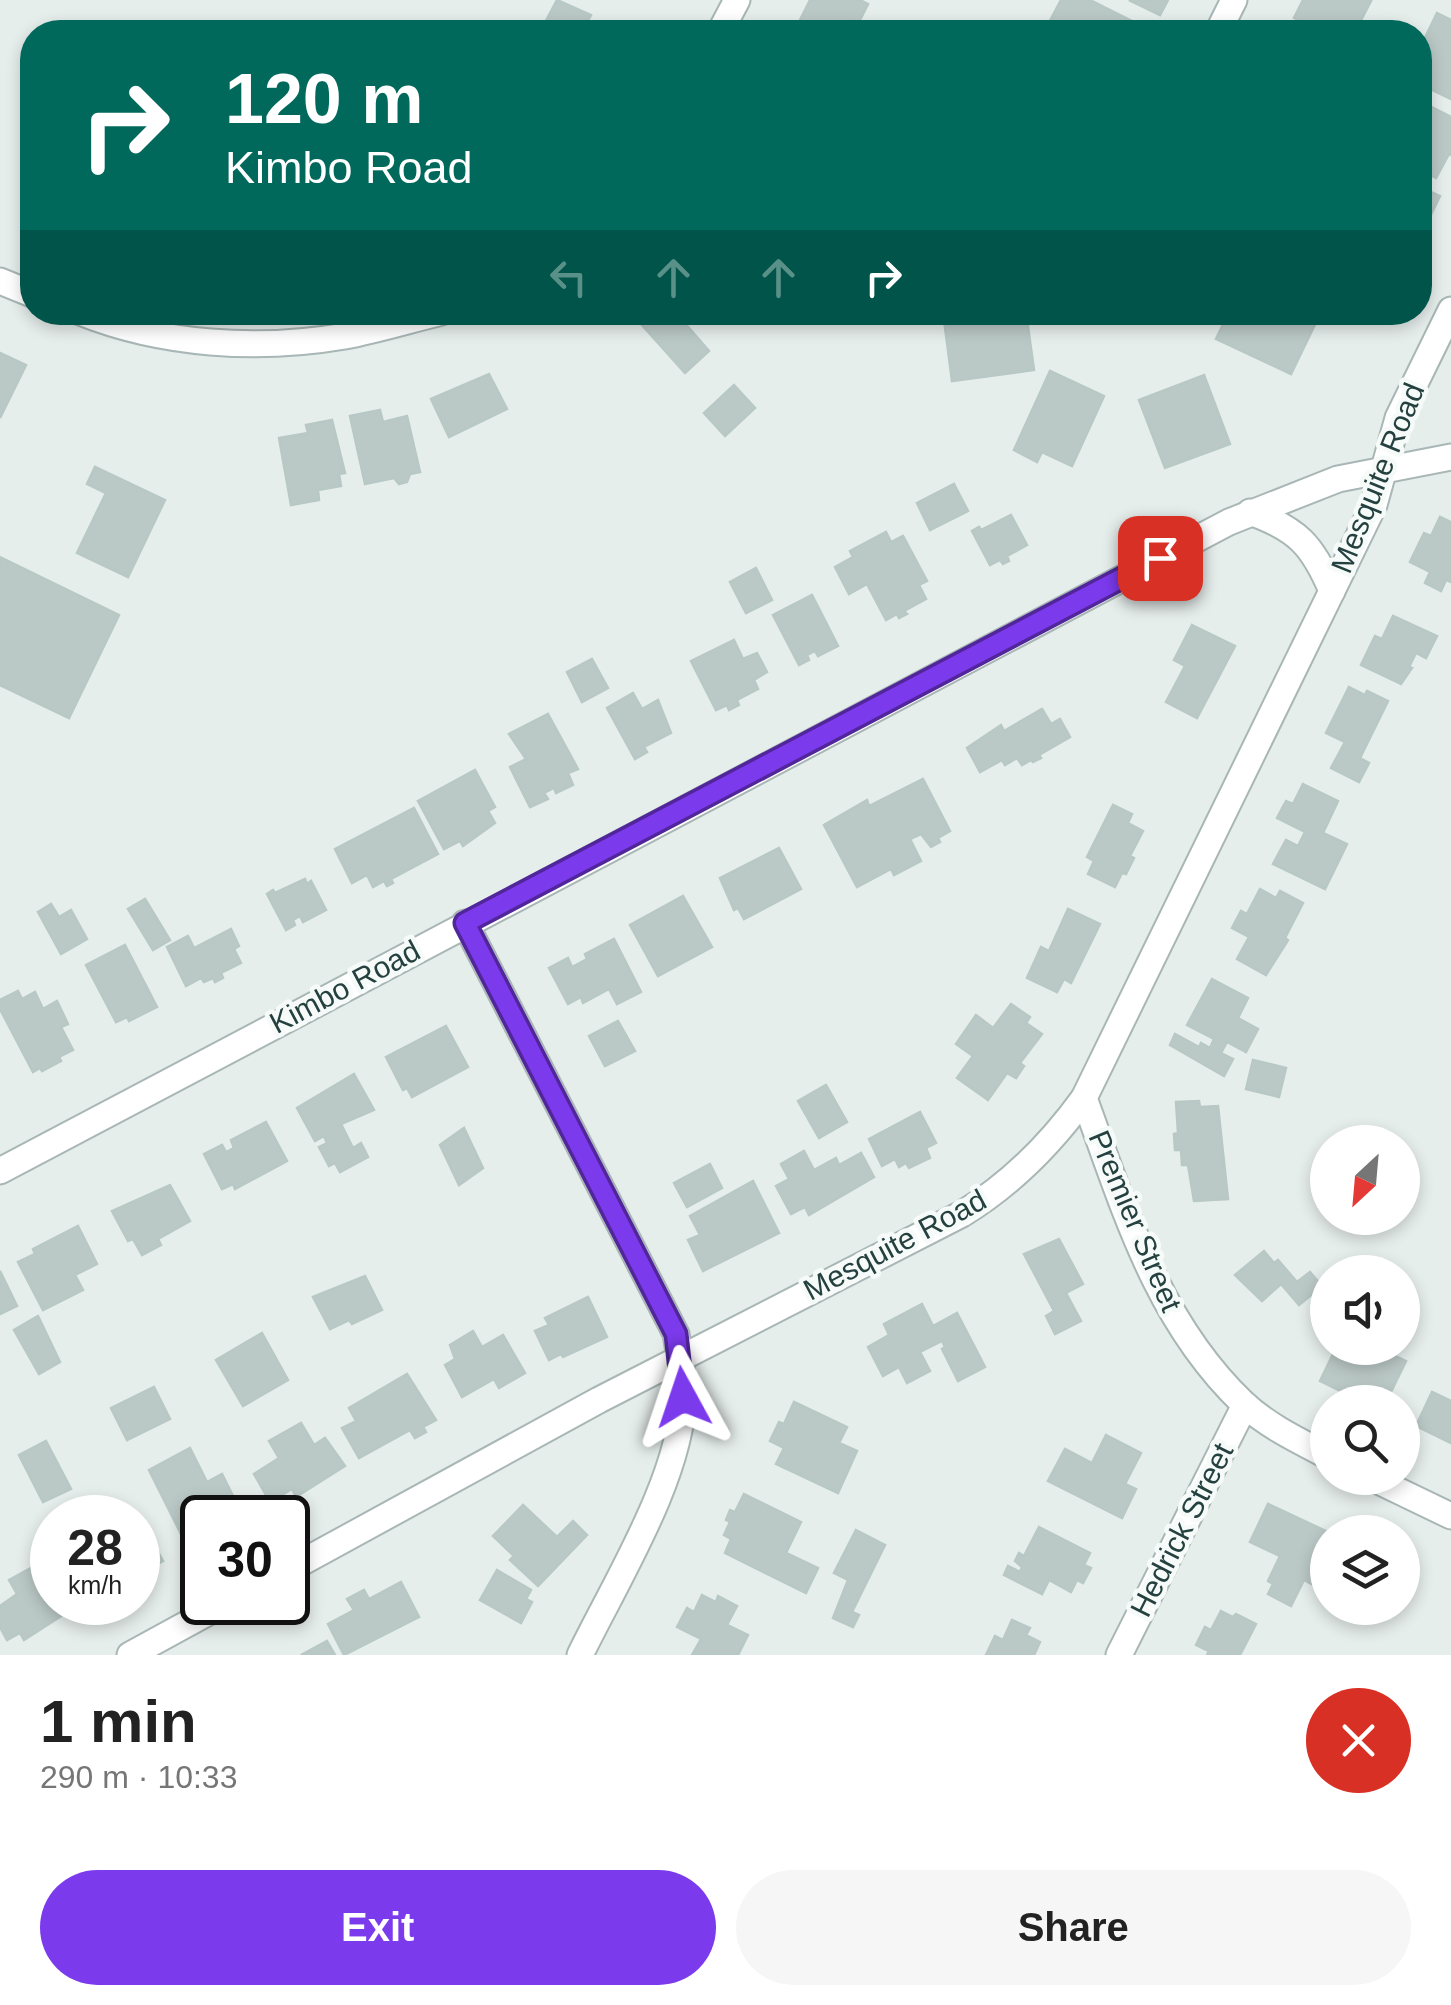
<!DOCTYPE html>
<html lang="en">
<head>
<meta charset="utf-8">
<style>
	body { margin:0; font-family:Arial,sans-serif; background:#f6f6f6; color:#222; height:100vh; display:flex; flex-direction:column; font-size:38px; white-space:nowrap }
	* { box-sizing:border-box; margin:0 }
	p { font-size:32px; color:#767676 }
	.icon { flex:none; width:55px; height:55px; fill:none; stroke:currentColor; stroke-width:2; stroke-linecap:round; stroke-linejoin:round }
	.map { position:relative; height:1655px; overflow:hidden }
	.side { display:flex; flex-direction:column; background:#fff; flex:1 }
	.side>* { flex:none }
	.hud { position:absolute; left:20px; top:20px; width:1412px; height:305px; border-radius:40px; box-shadow:0 5px 15px #0003; background:#00695c; color:#fff; overflow:hidden }
	.needle { width:65px; rotate:206deg }
	.buttons { position:absolute; left:1310px; top:1125px; display:grid; gap:20px }
	.buttons a { display:grid; place-items:center; width:110px; height:110px; border-radius:50%; background:#fff; box-shadow:0 5px 15px #0003; font-size:50px }
	.speed { position:absolute; left:30px; top:1495px; display:flex; gap:20px; font-size:50px; font-weight:700; text-align:center }
	.speed>* { display:grid; place-content:center; width:130px; height:130px; border-radius:50%; background:#fff; box-shadow:0 5px 15px #0003; line-height:1 }
	.speed small { font-size:25px; font-weight:400 }
	.speed .limit { border:5px solid #111; border-radius:15px; background:#fff; color:#111 }
	.pin { position:absolute; display:grid; place-items:center; width:85px; height:85px; color:#fff; margin:-42px; border-radius:20px; box-shadow:0 5px 15px #0006 }
	.me { position:absolute; width:110px; margin:-55px; rotate:355deg; stroke-linejoin:round; filter:drop-shadow(0 0 8px #0008) }
	.turn { display:flex; align-items:center; gap:35px; height:210px; padding:0 40px; font-size:45px }
	.turn .icon { width:130px; height:130px; stroke-width:2.5 }
	.turn b { display:block; font-size:70px; line-height:85px }
	.lanes { display:flex; align-items:center; height:95px; padding:0 40px; background:#0003; justify-content:center; gap:50px; direction:ltr }
	.lanes .off { opacity:.35 }
	.round { display:grid; place-items:center; flex:none; width:105px; height:105px; border-radius:52px; background:#f6f6f6 }
	.headline { display:flex; align-items:center; justify-content:space-between; height:170px; padding:0 40px }
	h1 { font-size:60px; font-weight:700; line-height:75px }
	.cta { display:flex; gap:20px; margin-top:auto; padding:20px 40px }
	.cta a { flex:1; height:115px; border-radius:60px; background:#7c3aed; color:#fff; font-size:40px; font-weight:700; line-height:115px; text-align:center }
	.cta a+a { background:#f6f6f6; color:#222 }
	.map>svg:first-child { display:block }
	.building { fill:#bbc9c6; stroke:#b8c8c5; stroke-width:2.5 }
	.lines { fill:none; stroke-linecap:round; stroke-linejoin:round }
	.street-casing { stroke:#a8b7b5; stroke-width:29 }
	.street { stroke:#fff; stroke-width:25 }
	.route-casing { stroke:#51269a; stroke-width:25 }
	.route { stroke:#7c3aed; stroke-width:18 }
	.labels { text-anchor:middle; stroke-width:9; stroke-linejoin:round; paint-order:stroke }
	.street-label { font-size:30px; fill:#24413f; stroke:#f6fbf9 }
</style>
</head>
<body>
<div class="map">
<svg width="1451" height="1655" viewBox="0 0 1451 1655">
	<rect width="100%" height="100%" fill="#e6eeec"/>
	<g class="building">
		<polygon points="557,0 591,15 582,32 540,32"/>
		<polygon points="810,0 860,0 868,4 858,24 846,18 839,32 794,32"/>
		<polygon points="1061,0 1090,0 1152,31 1044,32"/>
		<polygon points="1129,0 1168,0 1160,15"/>
		<polygon points="1303,0 1368,0 1371,1 1355,32 1324,32 1294,18"/>
		<polygon points="1437,13 1451,20 1451,99 1420,84 1420,48"/>
		<polygon points="1420,101 1451,117 1451,155 1449,154 1436,178 1420,169"/>
		<polygon points="1420,187 1440,196 1420,237"/>
		<polygon points="636,312 675,312 709,351 685,373 633,315"/>
		<polygon points="943,312 1026,312 1034,370 952,381"/>
		<polygon points="1229,312 1321,312 1291,374 1216,339"/>
		<polygon points="0,353 26,365 0,418"/>
		<polygon points="1050,371 1104,396 1072,466 1042,452 1037,462 1014,450"/>
		<polygon points="489,374 507,409 449,437 431,399"/>
		<polygon points="1204,375 1230,444 1165,468 1139,400"/>
		<polygon points="734,385 755,408 725,436 704,413"/>
		<polygon points="380,410 383,422 407,416 420,472 410,474 407,482 399,484 394,478 365,484 350,416"/>
		<polygon points="332,420 345,473 339,474 341,486 318,490 319,500 291,505 279,438 308,433 306,425"/>
		<polygon points="95,467 165,500 128,577 77,553 106,493 87,484"/>
		<polygon points="954,484 968,511 930,530 917,503"/>
		<polygon points="1011,515 1027,545 1007,556 1009,561 1003,564 1000,560 990,565 972,531 979,527 981,530"/>
		<polygon points="1440,517 1451,522 1451,582 1446,580 1441,591 1425,583 1430,572 1410,562 1424,533 1431,536"/>
		<polygon points="886,532 891,542 903,536 927,581 919,585 926,599 904,611 907,614 899,618 897,614 886,620 867,584 849,594 835,567 853,557 850,551"/>
		<polygon points="0,557 119,615 69,718 0,685"/>
		<polygon points="756,568 772,600 746,613 730,582"/>
		<polygon points="812,595 838,646 818,656 815,651 807,655 809,660 799,665 773,615"/>
		<polygon points="1393,616 1437,636 1426,658 1416,653 1409,667 1412,668 1401,684 1361,665 1375,636 1382,639"/>
		<polygon points="1192,625 1235,646 1197,718 1166,702 1185,666 1174,660"/>
		<polygon points="734,640 743,659 757,653 767,672 754,680 758,689 737,700 739,705 729,710 727,705 716,710 691,661"/>
		<polygon points="592,659 608,688 582,702 567,672"/>
		<polygon points="1349,687 1365,695 1367,691 1388,701 1360,758 1369,763 1359,782 1331,768 1345,742 1326,733"/>
		<polygon points="633,693 642,709 658,700 671,733 644,747 647,752 635,759 607,708"/>
		<polygon points="1042,709 1051,724 1060,719 1070,737 1039,755 1041,758 1033,762 1031,760 1022,765 1017,758 1005,765 1002,760 980,772 967,748 1001,725 1004,731"/>
		<polygon points="548,714 578,769 568,773 573,785 556,793 554,788 544,793 548,799 530,807 510,767 526,759 509,734"/>
		<polygon points="475,770 495,807 488,811 495,823 463,846 460,841 444,849 418,801"/>
		<polygon points="923,779 950,831 938,838 940,842 931,847 921,834 910,839 921,861 894,875 891,869 857,887 824,825 867,800 869,806"/>
		<polygon points="1303,784 1338,801 1323,833 1347,844 1325,889 1273,864 1286,840 1298,846 1305,832 1277,818 1286,801 1293,804"/>
		<polygon points="1113,805 1132,814 1128,823 1143,831 1130,856 1134,858 1126,874 1122,873 1115,887 1088,874 1094,861 1087,857"/>
		<polygon points="414,808 438,854 391,879 393,883 387,886 384,881 373,887 367,875 352,883 335,849"/>
		<polygon points="779,848 801,889 744,919 738,908 734,910 720,878"/>
		<polygon points="305,879 307,884 311,881 326,910 303,922 300,916 293,920 295,925 286,930 267,894 273,890 275,893"/>
		<polygon points="1260,889 1276,898 1280,891 1303,903 1285,938 1288,940 1266,975 1237,959 1249,937 1232,928 1241,911 1247,914"/>
		<polygon points="683,896 712,947 658,976 630,925"/>
		<polygon points="145,899 170,940 153,950 128,909"/>
		<polygon points="51,904 59,917 71,910 87,939 61,954 38,912"/>
		<polygon points="1068,909 1100,924 1071,983 1064,979 1057,992 1027,978 1041,947 1049,951"/>
		<polygon points="231,929 239,946 234,949 241,963 221,973 223,978 215,982 213,978 204,982 201,978 186,986 167,947 188,936 194,948"/>
		<polygon points="614,939 641,992 617,1004 609,989 583,1003 581,997 568,1004 549,968 568,958 572,967 587,959 585,954"/>
		<polygon points="125,945 157,1007 129,1021 127,1017 116,1022 86,965"/>
		<polygon points="1212,979 1248,998 1238,1018 1258,1029 1246,1052 1227,1042 1221,1053 1233,1059 1224,1076 1170,1045 1175,1034 1199,1047 1201,1043 1210,1048 1214,1039 1187,1025"/>
		<polygon points="18,991 22,999 35,992 43,1009 57,1001 68,1024 61,1027 73,1050 59,1057 61,1061 42,1071 40,1068 33,1072 0,1009 0,1000"/>
		<polygon points="1011,1004 1030,1017 1026,1023 1042,1034 1020,1063 1024,1066 1016,1078 1007,1073 988,1100 957,1078 973,1056 956,1044 976,1015 993,1028"/>
		<polygon points="618,1021 635,1051 605,1066 589,1036"/>
		<polygon points="446,1026 468,1067 412,1097 407,1088 403,1090 386,1057"/>
		<polygon points="1253,1060 1286,1068 1279,1097 1246,1089"/>
		<polygon points="354,1074 374,1110 341,1124 353,1148 361,1143 368,1157 340,1172 335,1163 329,1166 319,1147 327,1143 324,1136 315,1141 297,1108"/>
		<polygon points="826,1085 847,1122 819,1138 798,1101"/>
		<polygon points="1199,1101 1200,1107 1218,1106 1228,1199 1194,1201 1188,1165 1182,1165 1181,1150 1175,1150 1174,1134 1178,1133 1176,1102"/>
		<polygon points="920,1112 936,1143 926,1148 930,1158 909,1168 906,1163 899,1167 895,1159 882,1166 869,1139"/>
		<polygon points="266,1122 287,1161 235,1189 233,1184 222,1189 204,1154 222,1145 226,1152 234,1148 231,1140"/>
		<polygon points="464,1128 483,1168 459,1185 440,1145"/>
		<polygon points="804,1151 814,1170 836,1158 839,1165 861,1153 874,1177 809,1215 805,1207 791,1214 776,1186 789,1179 781,1164"/>
		<polygon points="710,1164 722,1188 687,1207 674,1183"/>
		<polygon points="753,1181 779,1233 703,1271 688,1240 700,1235 690,1216"/>
		<polygon points="170,1185 190,1221 158,1239 161,1245 142,1255 133,1239 128,1241 112,1211"/>
		<polygon points="78,1226 97,1264 75,1275 83,1290 43,1310 18,1262 35,1254 33,1249"/>
		<polygon points="1059,1239 1083,1284 1066,1293 1081,1321 1055,1334 1046,1316 1054,1311 1024,1254"/>
		<polygon points="1264,1251 1274,1263 1278,1260 1297,1282 1310,1272 1322,1286 1299,1305 1281,1284 1262,1301 1235,1275"/>
		<polygon points="0,1271 17,1306 0,1314"/>
		<polygon points="365,1276 382,1310 352,1324 349,1320 330,1329 313,1297"/>
		<polygon points="588,1297 607,1337 563,1357 561,1354 549,1360 535,1331 549,1325 545,1318"/>
		<polygon points="922,1304 933,1326 957,1313 985,1367 958,1381 942,1349 945,1347 942,1341 920,1352 930,1371 907,1383 899,1367 883,1376 868,1347 889,1335 884,1324"/>
		<polygon points="38,1316 60,1362 39,1374 14,1330"/>
		<polygon points="473,1331 482,1347 503,1335 525,1373 499,1388 494,1379 462,1397 445,1365 455,1359 450,1345"/>
		<polygon points="262,1333 288,1380 243,1406 216,1360"/>
		<polygon points="1336,1348 1360,1356 1364,1348 1378,1348 1406,1361 1386,1402 1363,1402 1320,1381"/>
		<polygon points="407,1374 436,1420 423,1427 426,1432 415,1438 410,1430 359,1458 342,1428 356,1421 349,1408"/>
		<polygon points="154,1387 170,1419 127,1440 111,1408"/>
		<polygon points="1432,1392 1451,1401 1451,1443 1416,1426"/>
		<polygon points="794,1402 847,1427 839,1443 857,1451 838,1493 776,1464 784,1448 770,1441 779,1422 784,1424"/>
		<polygon points="301,1423 314,1445 325,1438 345,1466 296,1497 292,1489 270,1502 254,1474 279,1458 269,1441"/>
		<polygon points="1106,1435 1141,1453 1125,1484 1136,1489 1122,1518 1048,1481 1065,1449 1092,1463"/>
		<polygon points="46,1441 71,1489 43,1502 19,1455"/>
		<polygon points="190,1448 207,1482 222,1474 244,1518 202,1518 202,1535 199,1529 183,1538 149,1470"/>
		<polygon points="744,1494 801,1522 786,1553 818,1568 806,1593 725,1553 731,1539 724,1535 730,1522 726,1520 730,1510 735,1512"/>
		<polygon points="1268,1504 1328,1532 1328,1540 1317,1562 1327,1567 1317,1587 1304,1580 1291,1606 1268,1594 1273,1584 1268,1581 1280,1556 1250,1542"/>
		<polygon points="523,1505 557,1537 573,1521 587,1535 538,1586 510,1560 514,1556 493,1536"/>
		<polygon points="1039,1527 1090,1553 1084,1565 1091,1568 1083,1583 1077,1580 1071,1592 1049,1580 1042,1594 1004,1575 1008,1566 1020,1572 1022,1567 1015,1561 1019,1553 1024,1556"/>
		<polygon points="856,1530 885,1545 852,1612 859,1615 853,1627 833,1618 848,1580 834,1573"/>
		<polygon points="142,1532 148,1543 152,1541 163,1561 138,1575 138,1534"/>
		<polygon points="42,1562 52,1582 52,1602 69,1602 72,1609 24,1640 20,1633 7,1640 0,1627 0,1606 17,1594 9,1580"/>
		<polygon points="497,1570 531,1590 526,1599 532,1602 521,1623 480,1600"/>
		<polygon points="401,1582 419,1617 344,1655 328,1624 354,1610 347,1599 364,1590 369,1599"/>
		<polygon points="702,1595 716,1602 718,1596 737,1606 727,1625 748,1635 738,1655 692,1655 701,1639 677,1627 687,1608 694,1612"/>
		<polygon points="1221,1611 1233,1617 1236,1614 1256,1624 1240,1655 1207,1655 1209,1651 1196,1645 1205,1627 1211,1630"/>
		<polygon points="1012,1620 1030,1628 1026,1635 1040,1642 1034,1655 986,1655 995,1636 1003,1640"/>
		<polygon points="327,1641 335,1655 301,1655"/>
	</g>
	<g class="lines">
		<g class="street-casing">
			<g id="street">
				<polyline points="720,32 737,0"/>
				<polyline points="1218,32 1234,0"/>
				<polyline points="0,281 32,294"/>
				<path d="M 80,312 C 162,345 258,351 345,336 C 377,330 409,320 442,312"/>
				<path d="M 1250,512 C 1298,529 1313,546 1332,591"/>
				<path d="M 465,923 L 676,1334 C 680,1355 683,1375 683,1396 C 682,1476 615,1583 580,1655"/>
				<path d="M 1084,1098 C 1124,1207 1156,1320 1243,1403 C 1266,1425 1299,1441 1328,1456"/>
				<polyline points="0,1171 1229,522 1338,479 1451,457"/>
				<polyline points="1372,1478 1451,1516"/>
				<path d="M 288,1570 L 599,1400 L 962,1214 C 1011,1184 1050,1145 1084,1098 L 1374,505 L 1398,418 L 1451,310"/>
				<polyline points="130,1655 227,1602"/>
				<polyline points="1119,1655 1245,1405"/>
			</g>
		</g>
		<use href="#street" class="street"/>
	</g>
	<g class="lines">
		<g class="route-casing">
			<polyline id="route" points="683,1397 676,1334 465,923 1160,558"/>
		</g>
		<use href="#route" class="route"/>
	</g>
	<g class="labels">
		<g class="street-label">
			<text transform="translate(1378 478) rotate(-68)" y="10">Mesquite Road</text>
			<text transform="translate(345 987) rotate(-28)" y="10">Kimbo Road</text>
			<text transform="translate(1135 1221) rotate(67)" y="10">Premier Street</text>
			<text transform="translate(895 1245) rotate(-28)" y="10">Mesquite Road</text>
			<text transform="translate(1182 1530) rotate(-63)" y="10">Hedrick Street</text>
		</g>
	</g>
</svg>
<div class="buttons">
<a><svg class="needle" viewBox="-14 -14 28 28"><path d="M0-13l5 13h-10z" fill="#e53935"/><path d="M0 13l5-13h-10z" fill="#767676"/></svg></a>
<a><svg class="icon" aria-label="sound" viewBox="0 0 24 24"><path d="M4 9h4l5-4v14l-5-4H4zM17 9q2 3 0 6"/></svg></a>
<a><svg class="icon" aria-label="search" viewBox="0 0 24 24"><circle cx="10" cy="10" r="6"/><path d="M15 15l6 6"/></svg></a>
<a><svg class="icon" aria-label="layers" viewBox="0 0 24 24"><path d="M12 4l9 5-9 5-9-5zM3 14l9 5 9-5"/></svg></a>
</div>
<div class="speed"><div>28<small>km/h</small></div><div class="limit">30</div></div>
<div class="pin" style="left:1160px;top:558px;background:#d93025"><svg class="icon" aria-label="arrive" viewBox="0 0 24 24"><path d="M6 21V4h12l-3 4 3 4H6"/></svg></div>
<svg class="me" style="left:683px;top:1397px" viewBox="-20 -20 40 40"><path d="M0-17L14 15 0 8-14 15z" fill="#7c3aed" stroke="#fff" stroke-width="4"/></svg>
<div class="hud">
<div class="turn"><svg class="icon" aria-label="right" viewBox="0 0 24 24"><path d="M7 20v-9h11M14 6l5 5-5 5"/></svg><div><b>120 m</b>Kimbo Road</div></div>
<div class="lanes"><svg class="icon off" aria-label="left" viewBox="0 0 24 24"><path d="M17 20v-9H6M10 6l-5 5 5 5"/></svg><svg class="icon off" aria-label="ahead" viewBox="0 0 24 24"><path d="M12 20V5M6 11l6-6 6 6"/></svg><svg class="icon off" aria-label="ahead" viewBox="0 0 24 24"><path d="M12 20V5M6 11l6-6 6 6"/></svg><svg class="icon" aria-label="right" viewBox="0 0 24 24"><path d="M7 20v-9h11M14 6l5 5-5 5"/></svg></div>
</div>
</div>
<section class="side">
<div class="headline"><div><h1>1 min</h1><p>290 m · 10:33</p></div><a class="round" style="background:#d93025;color:#fff"><svg class="icon" aria-label="close" viewBox="0 0 24 24"><path d="M6 6l12 12M18 6L6 18"/></svg></a></div>
<div class="cta"><a>Exit</a><a>Share</a></div>
</section>
</body>
</html>
